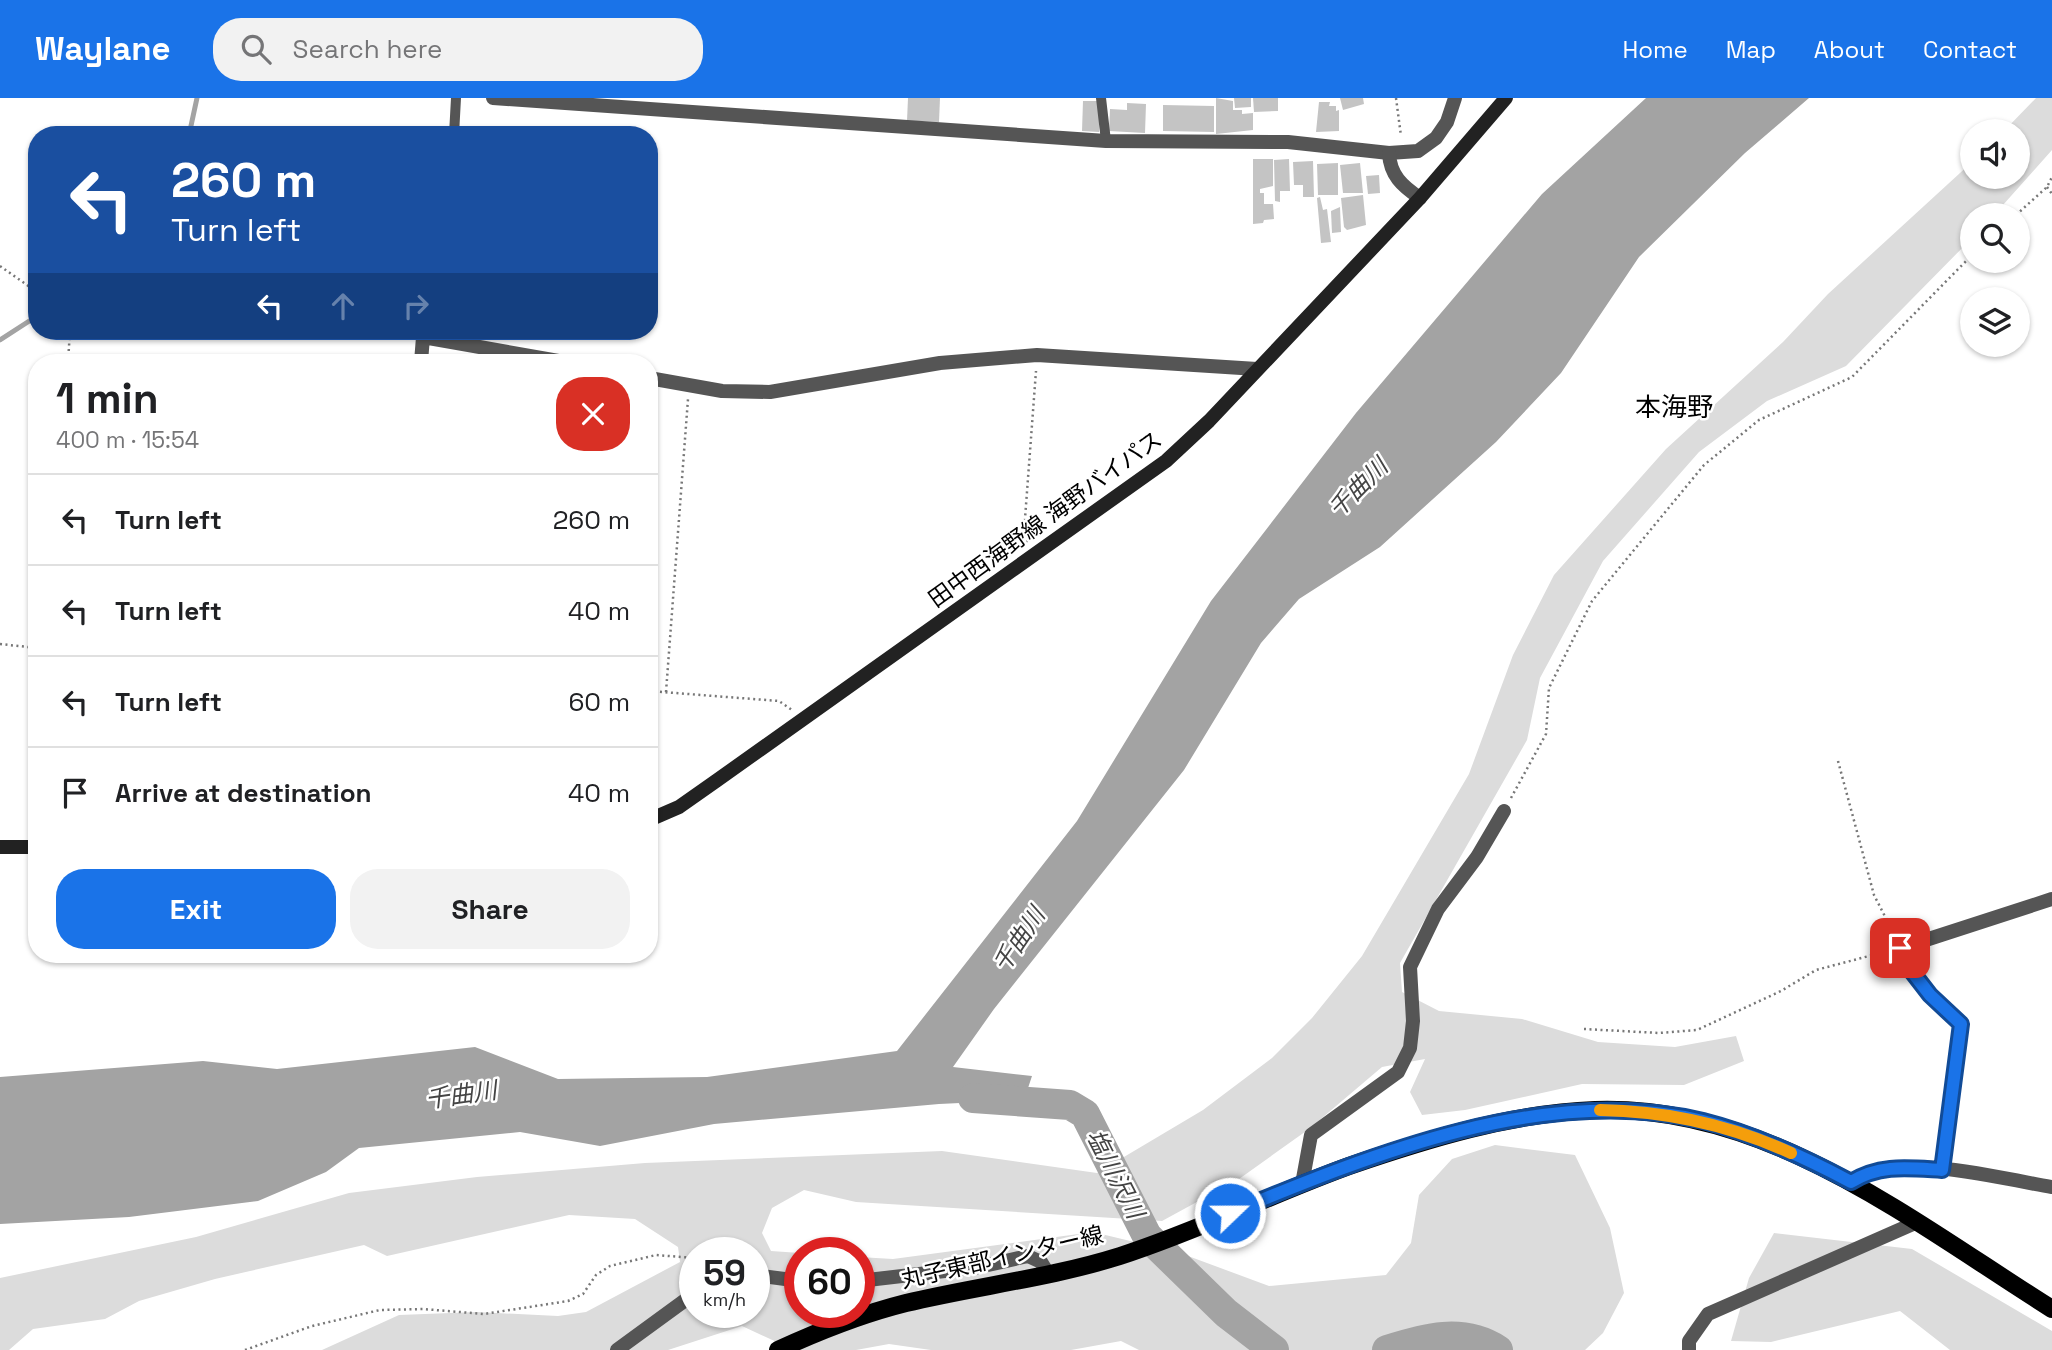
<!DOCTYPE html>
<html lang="en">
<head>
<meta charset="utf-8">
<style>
	body { margin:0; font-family:"Space Grotesk","Noto Sans JP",sans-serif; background:#f2f2f2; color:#202124; height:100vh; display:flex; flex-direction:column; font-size:26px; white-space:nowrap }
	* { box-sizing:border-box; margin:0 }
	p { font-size:23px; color:#757577 }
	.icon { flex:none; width:38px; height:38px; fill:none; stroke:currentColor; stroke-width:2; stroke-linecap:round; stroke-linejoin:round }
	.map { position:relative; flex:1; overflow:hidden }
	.sheet { position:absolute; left:28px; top:256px; width:630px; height:609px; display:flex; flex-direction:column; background:#fff; border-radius:28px; box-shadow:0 2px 5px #0004 }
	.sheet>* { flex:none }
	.hud { position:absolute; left:28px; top:28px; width:630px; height:214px; border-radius:28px; box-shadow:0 2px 5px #0004; background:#1a4fa0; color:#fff; overflow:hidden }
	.buttons { position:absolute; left:1960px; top:21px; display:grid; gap:14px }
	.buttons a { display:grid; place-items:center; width:70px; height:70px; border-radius:50%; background:#fff; box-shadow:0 2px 5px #0004; font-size:35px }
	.speed { position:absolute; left:679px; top:1139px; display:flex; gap:14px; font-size:35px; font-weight:700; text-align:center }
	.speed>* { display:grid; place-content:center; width:91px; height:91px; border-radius:50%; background:#fff; box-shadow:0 2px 5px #0004; line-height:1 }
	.speed small { font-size:18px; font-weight:400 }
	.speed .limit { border:10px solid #d22; background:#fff; color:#111 }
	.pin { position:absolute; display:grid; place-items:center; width:60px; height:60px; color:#fff; margin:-30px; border-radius:14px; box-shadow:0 4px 10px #0006 }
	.me { position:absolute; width:77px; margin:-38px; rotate:68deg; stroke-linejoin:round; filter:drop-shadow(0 0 5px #0008) }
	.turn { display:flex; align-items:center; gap:24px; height:147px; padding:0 28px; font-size:32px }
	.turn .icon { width:91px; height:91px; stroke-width:2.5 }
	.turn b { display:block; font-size:49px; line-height:60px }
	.lanes { display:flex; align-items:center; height:66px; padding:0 28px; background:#0003; justify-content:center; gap:35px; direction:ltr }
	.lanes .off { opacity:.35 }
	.round { display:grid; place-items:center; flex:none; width:74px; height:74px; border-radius:28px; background:#f2f2f2 }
	.head { display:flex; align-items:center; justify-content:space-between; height:119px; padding:0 28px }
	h1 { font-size:42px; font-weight:700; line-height:52px }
	.button { display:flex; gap:14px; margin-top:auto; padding:14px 28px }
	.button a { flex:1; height:80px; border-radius:28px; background:#1a73e8; color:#fff; font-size:28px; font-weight:700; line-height:80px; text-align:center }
	.button a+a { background:#f2f2f2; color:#202124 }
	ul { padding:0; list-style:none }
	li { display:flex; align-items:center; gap:21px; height:91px; padding:0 28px; border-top:2px solid #e0e0e0 }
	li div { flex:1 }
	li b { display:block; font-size:26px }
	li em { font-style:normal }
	header { display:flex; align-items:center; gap:42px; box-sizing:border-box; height:98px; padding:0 35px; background:#1a73e8; color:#fff }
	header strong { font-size:33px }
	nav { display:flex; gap:38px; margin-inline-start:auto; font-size:24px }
	.search { width:490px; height:63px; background:#f2f2f2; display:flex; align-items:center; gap:18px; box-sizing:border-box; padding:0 24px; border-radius:28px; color:#757577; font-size:26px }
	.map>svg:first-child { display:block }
	.green { fill:#dcdcdc; fill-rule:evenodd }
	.water { fill:#a3a3a3 }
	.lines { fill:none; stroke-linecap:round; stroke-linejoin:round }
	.stream { stroke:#a3a3a3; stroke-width:5 }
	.river { stroke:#a3a3a3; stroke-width:30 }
	.building { fill:#c4c4c4 }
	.path { stroke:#777; stroke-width:2.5; stroke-dasharray:2 3.5; stroke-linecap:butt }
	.lane { stroke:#555; stroke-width:10 }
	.street { stroke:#555; stroke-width:14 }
	.secondary { stroke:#222; stroke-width:14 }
	.primary { stroke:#000; stroke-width:18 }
	.route-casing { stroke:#114b97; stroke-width:18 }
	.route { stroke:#1a73e8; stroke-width:12 }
	.slow { stroke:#f59e0b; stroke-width:12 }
	.labels { text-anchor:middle; stroke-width:5; stroke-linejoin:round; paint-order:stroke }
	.street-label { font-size:23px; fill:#000; stroke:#fff }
	.water-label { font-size:24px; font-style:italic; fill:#444; stroke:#fff }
	.quarter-label { font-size:26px; fill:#000; stroke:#fff }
</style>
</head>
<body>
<header>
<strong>Waylane</strong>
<div class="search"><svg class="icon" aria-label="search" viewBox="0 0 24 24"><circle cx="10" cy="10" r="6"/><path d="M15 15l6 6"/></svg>Search here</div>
<nav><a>Home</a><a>Map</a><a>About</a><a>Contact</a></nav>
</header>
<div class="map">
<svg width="2052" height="1252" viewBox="0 0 2052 1252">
	<rect width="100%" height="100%" fill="#fff"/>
	<g class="green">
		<path d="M 2036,0 L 2052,0 L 2052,52 L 1994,117 L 1972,117 L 1972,140 L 1846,268 L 1767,303 L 1699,354 L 1603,463 L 1540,580 L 1527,642 L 1400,865 L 1402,894 L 1439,913 L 1522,921 L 1598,944 L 1675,949 L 1736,938 L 1744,963 L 1684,987 L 1582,986 L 1465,1012 L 1422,1017 L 1410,994 L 1425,961 L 1382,969 L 1309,1031 L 1239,1081 L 1162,1123 L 856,1104 L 804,1092 L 772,1110 L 762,1135 L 771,1153 L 800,1155 L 800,1214 L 859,1214 L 859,1159 L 893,1161 L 1093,1134 L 1180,1155 L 1269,1188 L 1386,1177 L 1411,1145 L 1419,1097 L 1452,1061 L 1495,1047 L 1575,1057 L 1610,1130 L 1624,1195 L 1603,1235 L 1585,1252 L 1139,1252 L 1121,1243 L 1071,1252 L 931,1252 L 889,1246 L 856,1252 L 794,1252 L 742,1228 L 668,1252 L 322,1252 L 399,1217 L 477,1214 L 558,1218 L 586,1214 L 680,1164 L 678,1149 L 635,1121 L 569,1117 L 387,1158 L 364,1147 L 215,1181 L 139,1203 L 105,1221 L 33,1231 L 9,1252 L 0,1252 L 0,1180 L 196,1139 L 349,1095 L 477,1079 L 645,1065 L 942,1053 L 1097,1075 L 1203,1012 L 1272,960 L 1312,920 L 1362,858 L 1469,676 L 1513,557 L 1554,477 L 1666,351 L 1783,244 L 1828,196 L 1972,64 L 1972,79 L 2018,79 L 2018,33 L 2004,33 ZM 695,1155 L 754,1155 L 754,1214 L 695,1214 Z"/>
		<polygon points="1774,1135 1912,1151 2052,1233 2052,1252 1950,1252 1900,1213 1771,1244 1731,1243 1749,1180"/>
	</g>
	<polygon class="water" points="1646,0 1809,0 1745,55 1639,159 1561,275 1496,344 1380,449 1299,501 1261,545 1184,672 994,911 953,969 1032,978 1024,1002 939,1006 714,1026 600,1048 520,1034 359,1050 326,1074 258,1103 129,1119 0,1126 0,979 203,963 277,971 475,949 558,981 707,979 897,953 1077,723 1211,503 1356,315 1542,96"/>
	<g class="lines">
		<g class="stream">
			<polyline points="189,37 197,0"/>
			<polyline points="0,242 37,218"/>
		</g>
		<g class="river">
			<polyline points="973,1000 1070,1007 1085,1016 1147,1138 1226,1215 1274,1252"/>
			<path d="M 1387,1252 C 1424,1240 1463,1229 1498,1252"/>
		</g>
	</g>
	<g class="building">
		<polygon points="908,0 940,0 939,24 907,23"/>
		<polygon points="1216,0 1233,3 1233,12 1242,12 1242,16 1253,15 1253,32 1216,36"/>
		<polygon points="1234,0 1251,0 1251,9 1235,10"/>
		<polygon points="1253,0 1278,0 1278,13 1254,14"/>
		<polygon points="1340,0 1363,0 1364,6 1343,12"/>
		<polygon points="1083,3 1100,3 1099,34 1082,33"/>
		<polygon points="1319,4 1330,4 1329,8 1336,8 1336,13 1339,12 1339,33 1316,34"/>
		<polygon points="1127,5 1146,6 1145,35 1109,33 1110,11 1127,12"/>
		<polygon points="1163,7 1214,8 1214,34 1163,33"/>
		<polygon points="1253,61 1273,61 1273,88 1260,91 1260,95 1264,95 1264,106 1273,106 1274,121 1264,122 1263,125 1253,126"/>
		<polygon points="1289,61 1290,93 1280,93 1280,104 1275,103 1274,62"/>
		<polygon points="1313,63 1314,99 1303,99 1303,87 1294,87 1293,64"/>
		<polygon points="1338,65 1338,97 1318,97 1317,66"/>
		<polygon points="1360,65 1363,95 1343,95 1340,67"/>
		<polygon points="1379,77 1380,95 1368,96 1366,78"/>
		<polygon points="1363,97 1366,127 1347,132 1344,129 1341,100"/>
		<polygon points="1320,99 1323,112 1327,111 1331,144 1321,145 1317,100"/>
		<polygon points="1340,109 1341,134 1332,135 1331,113"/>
	</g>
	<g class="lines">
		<g class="path">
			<polyline points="1396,0 1401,38"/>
			<polyline points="2047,89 2052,96"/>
			<polyline points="2016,117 2047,89 2052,79"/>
			<polyline points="0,168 37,194"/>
			<polyline points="398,233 409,235"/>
			<polyline points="68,264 70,233"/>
			<polyline points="1028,444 1024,434 1036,273"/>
			<polyline points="0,546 37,550"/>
			<polyline points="649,593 779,603 792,612"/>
			<polyline points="666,594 688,301"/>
			<polyline points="1838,663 1874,797 1894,836"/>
			<polyline points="1511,700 1546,636 1549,590 1592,503 1704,367 1759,322 1852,279 1972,157"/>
			<polyline points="1584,931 1659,935 1697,932 1781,893 1816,872 1888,853"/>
			<polyline points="245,1252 312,1228 380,1212 423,1211 484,1216 568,1203 583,1196 596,1177 610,1168 656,1157 695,1160"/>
		</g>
		<g class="lane">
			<polyline points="1101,0 1106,43"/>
			<polyline points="454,37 456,0"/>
		</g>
		<g class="street">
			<polyline points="493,0 1106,43 1288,44 1389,55 1418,53 1436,40 1447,24 1455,0"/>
			<path d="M 1389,55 C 1390,77 1402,88 1420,100"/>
			<polyline points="421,264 423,239 564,264"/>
			<polyline points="649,280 722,293 770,294 940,265 1037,257 1257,271"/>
			<polyline points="1942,1072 1961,926 1930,897 1913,875 1901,850 2052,801"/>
			<path d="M 1851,1084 C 1902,1052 1995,1080 2052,1089"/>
			<polyline points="1302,1086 1311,1037 1398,974 1410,950 1413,923 1410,869 1438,811 1477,759 1504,713"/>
			<polyline points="754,1177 800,1183"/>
			<polyline points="859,1183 979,1169 1028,1158 1041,1164 1049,1177"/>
			<polyline points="617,1252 695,1195"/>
			<polyline points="1689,1252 1689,1243 1708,1216 1915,1125"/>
		</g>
		<g class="secondary">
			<polyline points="649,722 679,709 716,683 1166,363 1209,323 1420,100 1506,0"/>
			<polyline points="0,749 37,749"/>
		</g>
		<path class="primary" d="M 778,1252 C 819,1233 862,1216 906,1205 C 977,1188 1050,1180 1120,1158 C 1198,1133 1272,1096 1349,1068 C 1428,1041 1512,1015 1595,1012 C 1768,1006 1913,1124 2052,1211"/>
	</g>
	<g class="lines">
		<g class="route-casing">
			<path id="route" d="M 1230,1115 C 1372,1056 1548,985 1703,1023 C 1755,1036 1804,1059 1851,1084 C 1880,1066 1908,1070 1942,1072 L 1961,926 L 1930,897 L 1913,875 L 1900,850"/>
		</g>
		<use href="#route" class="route"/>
		<path class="slow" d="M 1600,1012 C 1667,1013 1730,1027 1791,1055"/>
	</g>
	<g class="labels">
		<g class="street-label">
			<text transform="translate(1045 421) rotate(-36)" y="8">田中西海野線 海野バイパス</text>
			<text transform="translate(1002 1159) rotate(-13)" y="8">丸子東部インター線</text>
		</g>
		<g class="water-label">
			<text transform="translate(1358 390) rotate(-45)" y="8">千曲川</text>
			<text transform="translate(1019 842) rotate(-56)" y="8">千曲川</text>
			<text transform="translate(461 997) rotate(-8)" y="8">千曲川</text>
			<text transform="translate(1115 1076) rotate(63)" y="8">塩川沢川</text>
		</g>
		<g class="quarter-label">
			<text x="1674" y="318">本海野</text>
		</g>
	</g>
</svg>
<div class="buttons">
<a><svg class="icon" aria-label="sound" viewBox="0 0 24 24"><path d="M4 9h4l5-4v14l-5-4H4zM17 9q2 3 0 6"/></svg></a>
<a><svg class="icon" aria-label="search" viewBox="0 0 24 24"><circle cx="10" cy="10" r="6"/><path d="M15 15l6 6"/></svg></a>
<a><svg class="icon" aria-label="layers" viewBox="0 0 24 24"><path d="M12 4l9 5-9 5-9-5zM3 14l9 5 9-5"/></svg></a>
</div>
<div class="speed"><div>59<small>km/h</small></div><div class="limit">60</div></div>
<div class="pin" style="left:1900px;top:850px;background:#d93025"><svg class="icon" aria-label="arrive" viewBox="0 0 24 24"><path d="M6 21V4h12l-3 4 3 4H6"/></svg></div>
<svg class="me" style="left:1230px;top:1115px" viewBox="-20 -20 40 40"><circle r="17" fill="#1a73e8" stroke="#fff" stroke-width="3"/><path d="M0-11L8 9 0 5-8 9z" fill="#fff"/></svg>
<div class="hud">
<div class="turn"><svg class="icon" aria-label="left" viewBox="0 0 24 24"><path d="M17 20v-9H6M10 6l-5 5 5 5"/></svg><div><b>260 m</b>Turn left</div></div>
<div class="lanes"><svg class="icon" aria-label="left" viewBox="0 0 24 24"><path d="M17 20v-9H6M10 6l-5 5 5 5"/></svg><svg class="icon off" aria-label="ahead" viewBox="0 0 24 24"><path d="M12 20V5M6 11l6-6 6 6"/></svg><svg class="icon off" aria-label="right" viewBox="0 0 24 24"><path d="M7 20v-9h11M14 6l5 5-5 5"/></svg></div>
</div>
<section class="sheet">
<div class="head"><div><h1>1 min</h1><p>400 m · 15:54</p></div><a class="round" style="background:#d93025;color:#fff"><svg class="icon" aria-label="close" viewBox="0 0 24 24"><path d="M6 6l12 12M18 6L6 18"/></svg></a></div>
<ul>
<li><svg class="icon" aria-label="left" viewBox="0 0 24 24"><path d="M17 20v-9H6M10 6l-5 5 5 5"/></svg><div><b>Turn left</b></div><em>260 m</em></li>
<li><svg class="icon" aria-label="left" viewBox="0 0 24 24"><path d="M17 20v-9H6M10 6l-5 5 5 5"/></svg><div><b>Turn left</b></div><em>40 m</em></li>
<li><svg class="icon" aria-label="left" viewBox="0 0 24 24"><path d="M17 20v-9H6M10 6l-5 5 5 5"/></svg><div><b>Turn left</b></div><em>60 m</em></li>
<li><svg class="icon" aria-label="arrive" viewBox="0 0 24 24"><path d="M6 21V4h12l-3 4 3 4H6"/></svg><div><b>Arrive at destination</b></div><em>40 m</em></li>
</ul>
<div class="button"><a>Exit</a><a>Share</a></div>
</section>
</div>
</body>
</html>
